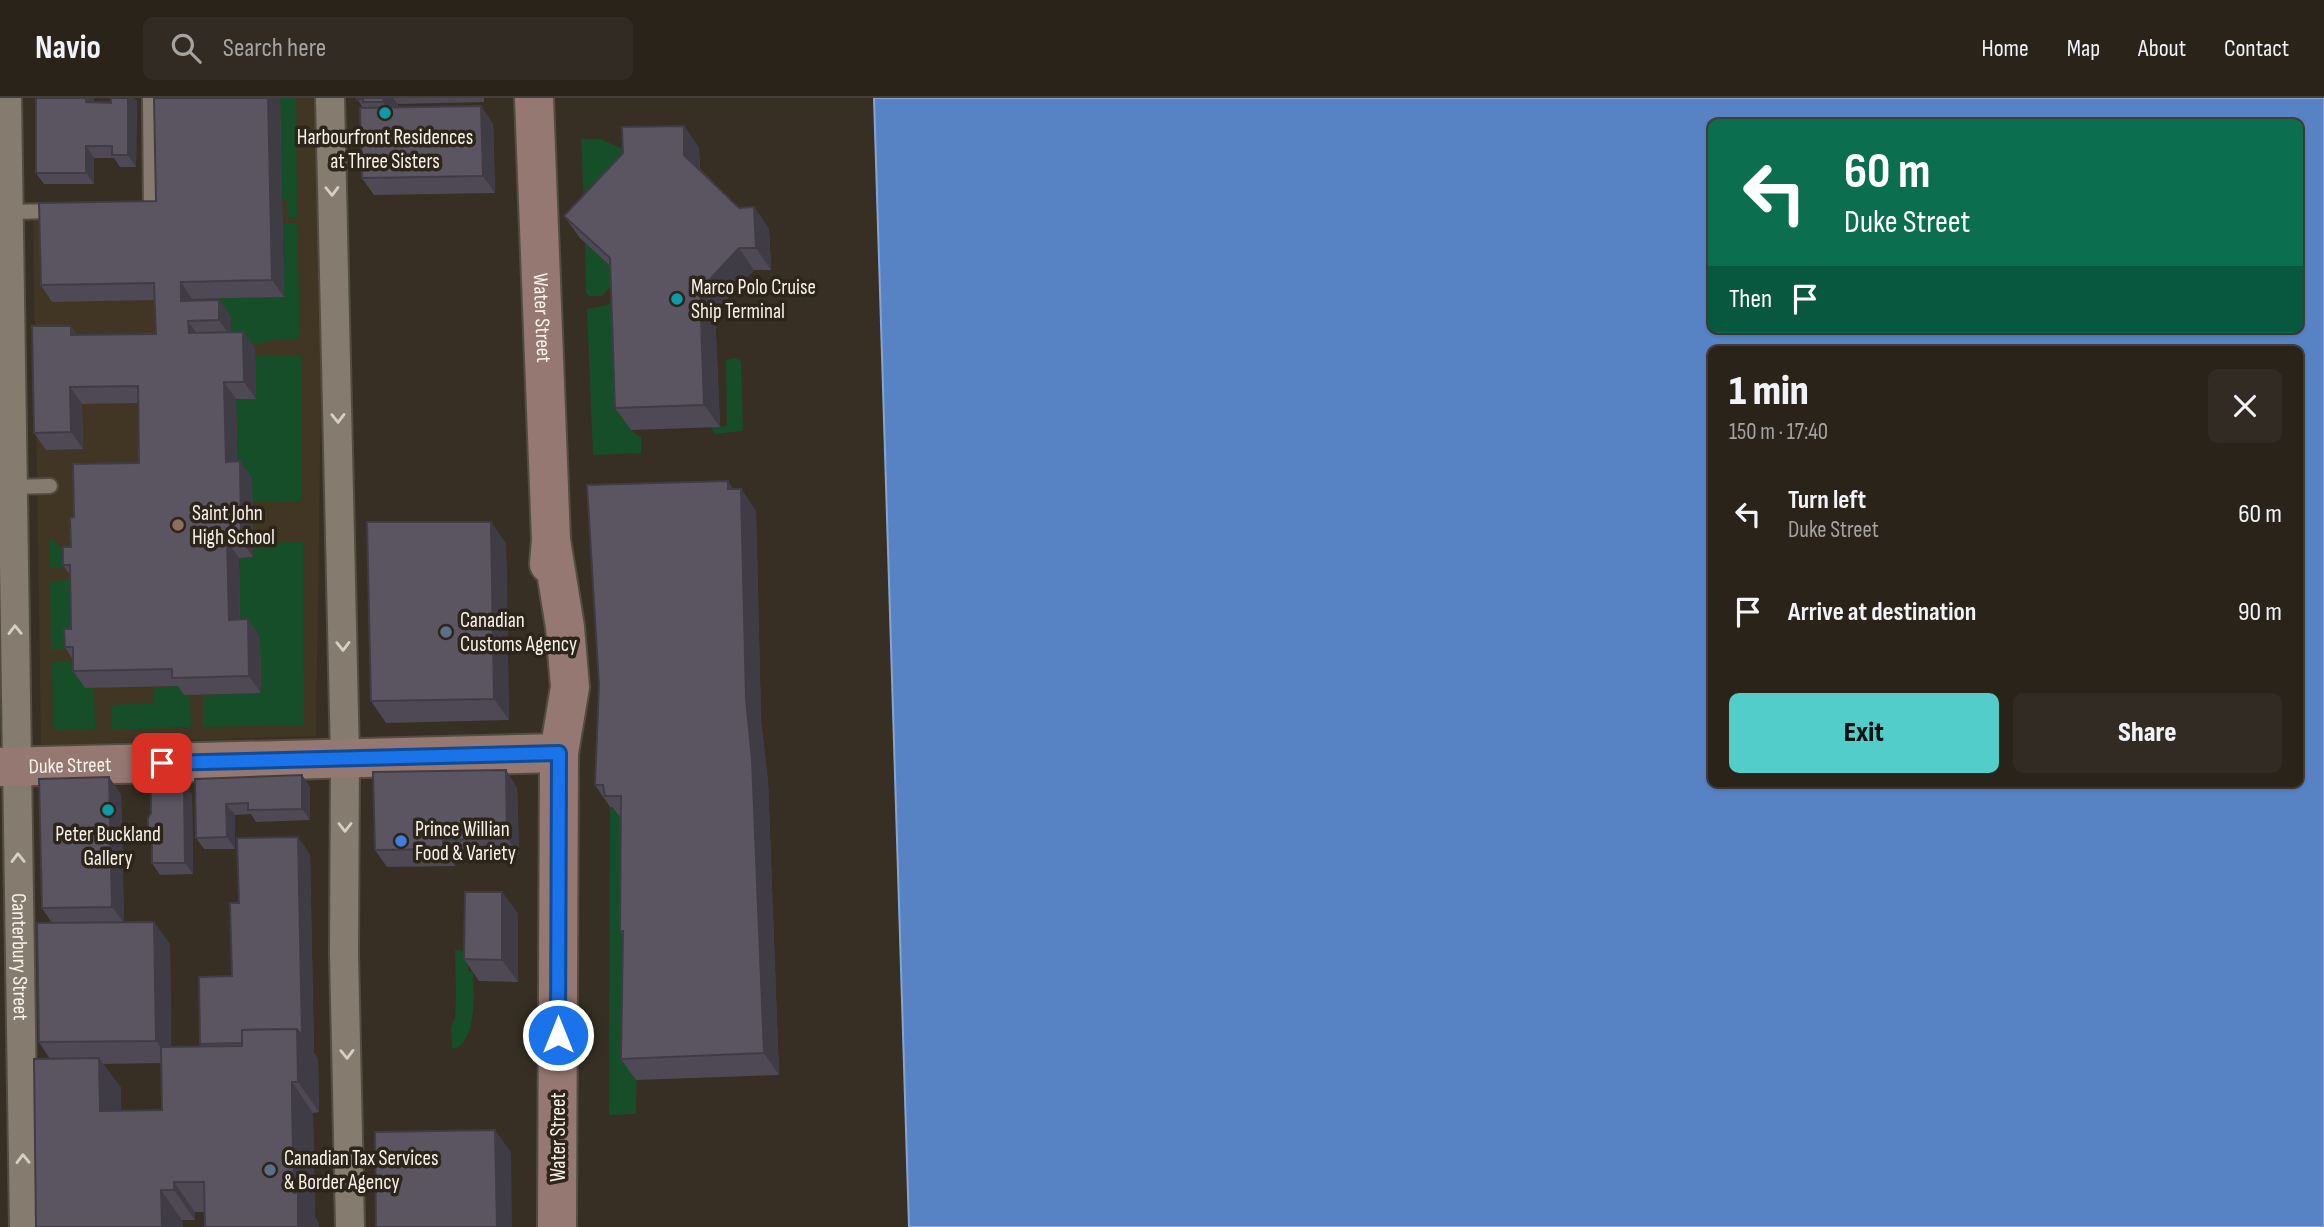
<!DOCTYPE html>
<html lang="en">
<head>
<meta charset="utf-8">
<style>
	body { margin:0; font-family:"Sofia Sans Condensed",sans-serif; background:#312b23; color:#f1f3f6; height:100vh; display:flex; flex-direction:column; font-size:26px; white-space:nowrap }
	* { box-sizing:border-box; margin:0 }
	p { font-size:23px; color:#a5a4a2 }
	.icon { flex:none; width:38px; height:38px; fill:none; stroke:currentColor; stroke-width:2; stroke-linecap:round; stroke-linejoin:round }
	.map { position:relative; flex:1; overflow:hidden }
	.panel { position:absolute; left:1708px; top:248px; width:595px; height:441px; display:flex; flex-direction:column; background:#29231a; border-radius:10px; box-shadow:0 2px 5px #0004,0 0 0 2px #454039 }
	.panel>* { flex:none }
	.hud { position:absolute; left:1708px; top:21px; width:595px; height:214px; border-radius:10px; box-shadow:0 2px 5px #0004,0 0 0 2px #454039; background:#0b6e4f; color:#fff; overflow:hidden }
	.pin { position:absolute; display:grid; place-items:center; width:60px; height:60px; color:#fff; margin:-30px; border-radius:14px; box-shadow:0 4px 10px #0006 }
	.me { position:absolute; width:77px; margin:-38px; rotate:0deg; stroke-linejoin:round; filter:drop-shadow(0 0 5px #0008) }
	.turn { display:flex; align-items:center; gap:24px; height:147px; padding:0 21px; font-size:32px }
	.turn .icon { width:91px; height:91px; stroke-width:2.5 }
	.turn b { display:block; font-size:49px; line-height:60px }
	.then { display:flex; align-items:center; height:66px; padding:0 21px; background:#0003; gap:14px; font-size:26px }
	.round { display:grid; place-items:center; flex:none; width:74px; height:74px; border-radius:10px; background:#312b23 }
	.overview { display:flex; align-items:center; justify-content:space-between; height:119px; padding:0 21px }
	h1 { font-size:42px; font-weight:800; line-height:52px }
	.action { display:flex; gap:14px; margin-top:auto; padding:14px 21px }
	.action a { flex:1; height:80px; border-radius:10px; background:#53cdca; color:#111; font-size:28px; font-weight:800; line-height:80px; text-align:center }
	.action a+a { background:#312b23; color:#f1f3f6 }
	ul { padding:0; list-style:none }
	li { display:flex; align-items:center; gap:21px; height:98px; padding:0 21px }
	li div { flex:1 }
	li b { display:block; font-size:26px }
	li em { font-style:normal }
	header { display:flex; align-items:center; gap:42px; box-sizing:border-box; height:98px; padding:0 35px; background:#29231a; border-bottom:2px solid #454039 }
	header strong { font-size:33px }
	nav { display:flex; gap:38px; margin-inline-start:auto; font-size:24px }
	.search { width:490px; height:63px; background:#312b23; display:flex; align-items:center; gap:18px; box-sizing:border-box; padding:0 24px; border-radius:10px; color:#a5a4a2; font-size:26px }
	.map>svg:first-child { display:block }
	.built { fill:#413624 }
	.green { fill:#154e28 }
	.water { fill:#5783c5; stroke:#87a4d0; stroke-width:2; fill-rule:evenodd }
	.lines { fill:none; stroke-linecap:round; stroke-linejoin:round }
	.lane-casing { stroke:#524c42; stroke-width:18 }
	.street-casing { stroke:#524c42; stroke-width:32 }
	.secondary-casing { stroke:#524c42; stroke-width:42 }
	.lane { stroke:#857c6f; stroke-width:14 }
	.street { stroke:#857c6f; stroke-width:28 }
	.secondary { stroke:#957871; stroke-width:38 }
	.wall { fill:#4e4954; fill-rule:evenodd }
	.shaded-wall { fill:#403c45 }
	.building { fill:#5b5562; stroke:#403c45; stroke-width:2 }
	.oneway { stroke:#d6cfc6 }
	.route-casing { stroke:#114b97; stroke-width:18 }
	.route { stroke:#1a73e8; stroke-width:12 }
	.culture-dot { fill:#0f9aa8; stroke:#2d251a; stroke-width:2.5 }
	.education-dot { fill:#8d6e63; stroke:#2d251a; stroke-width:2.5 }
	.service-dot { fill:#5c6f8a; stroke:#2d251a; stroke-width:2.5 }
	.shop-dot { fill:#3f7fe0; stroke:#2d251a; stroke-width:2.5 }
	.labels { text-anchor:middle; stroke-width:7; stroke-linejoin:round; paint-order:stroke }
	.poi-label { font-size:21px; fill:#f8f2eb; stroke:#2d251a; text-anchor:start }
	.street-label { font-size:21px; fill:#f8f2eb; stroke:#2d251a }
</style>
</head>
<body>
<header>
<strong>Navio</strong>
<div class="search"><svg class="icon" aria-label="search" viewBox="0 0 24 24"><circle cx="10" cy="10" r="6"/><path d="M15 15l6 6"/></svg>Search here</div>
<nav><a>Home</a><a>Map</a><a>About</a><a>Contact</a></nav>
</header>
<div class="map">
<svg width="2324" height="1129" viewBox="0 0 2324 1129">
	<rect width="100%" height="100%" fill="#372f23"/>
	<polygon class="built" points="143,0 316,0 321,291 316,638 41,647 33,115 144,113"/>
	<g class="green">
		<polygon points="280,0 296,0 297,119 287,120 287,102 282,102"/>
		<polygon points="581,41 600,41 630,54 585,134"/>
		<polygon points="282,125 297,125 300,238 297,241 278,241 258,246 231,246 230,219 193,220 192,201 284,199"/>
		<polygon points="585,145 617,175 617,181 602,198 589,198 586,195"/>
		<polygon points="625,188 623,321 635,336 641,339 641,355 593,357 587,211 608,207"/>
		<polygon points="255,257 301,258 302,397 301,402 298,404 252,403 238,381 236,301 256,301"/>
		<polygon points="734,260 740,262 741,265 743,330 741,333 714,336 711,329 727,328 726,262"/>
		<polygon points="50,440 64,452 73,447 75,470 50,470"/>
		<polygon points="303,444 304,627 203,629 203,597 261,595 240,539 239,460 253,459 253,445"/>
		<polygon points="75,482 76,552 51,552 50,483"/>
		<polygon points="52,564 76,564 85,589 94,590 95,631 53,632"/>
		<polygon points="184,588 190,597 191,629 112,632 111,607 154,605 154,589"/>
		<polygon points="610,709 618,709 636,720 638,855 636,1016 609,1017"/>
		<path d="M 455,852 L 468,853 L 468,873 L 473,874 C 474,894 477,947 452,951 L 451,929 L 455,921 L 456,897 Z"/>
	</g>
	<path class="water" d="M 874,0 L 2324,0 L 2324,1129 L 909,1129 ZM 1712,24 L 2300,24 L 2300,231 L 1712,231 ZM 1712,252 L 2300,252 L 2300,686 L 1712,686 Z"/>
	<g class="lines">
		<g class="lane-casing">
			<g id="lane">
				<polyline points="142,113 151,113 150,0"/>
				<polyline points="8,114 55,113"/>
				<polyline points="12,389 50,388"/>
			</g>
		</g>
		<g class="street-casing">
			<g id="street">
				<path id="s1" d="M 7,0 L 24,1129"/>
				<polyline points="330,0 345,660 344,856 350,1129"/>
			</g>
		</g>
		<g class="secondary-casing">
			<g id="secondary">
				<path id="s2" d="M 534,0 L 551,442 L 549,466"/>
				<polyline points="551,442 565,529 570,589 559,655 557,1129"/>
				<path id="s3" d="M 0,669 L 559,655"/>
			</g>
		</g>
		<use href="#lane" class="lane"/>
		<use href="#street" class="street"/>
		<use href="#secondary" class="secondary"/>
	</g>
	<g class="wall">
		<polygon points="154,0 280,0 284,199 192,201 192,203 219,202 231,219 231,234 243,234 255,251 256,301 236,301 237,363 252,380 253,445 253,459 239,460 240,521 260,538 261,595 184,597 178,588 85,590 73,573 73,562 65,549 71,531 70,477 63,467 71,449 74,419 139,365 138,305 82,306 83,351 46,352 34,335 71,228 77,237 156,236 155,202 52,204 41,187 156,103"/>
		<polygon points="357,0 484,0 484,4 398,6 398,10 493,25 495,95 374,97 362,80 363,10"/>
		<polygon points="137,3 136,69 120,69 114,60 94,60 94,86 44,86 36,75 94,4"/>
		<polygon points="684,28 699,50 700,71 739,110 754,109 769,131 771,172 754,172 715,214 720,329 631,332 615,310 610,168 580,140 564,118"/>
		<polygon points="734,391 741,391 756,413 761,623 768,684 779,977 636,982 621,961 623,838 620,833 621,720 612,709 610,709 595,687"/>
		<polygon points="491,424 506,446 509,622 386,625 371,603"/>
		<polygon points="302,677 310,689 310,722 256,724 251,716 235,717 235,751 204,751 196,740 195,681"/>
		<polygon points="517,689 519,757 455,759 455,768 387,769 375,752"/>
		<path d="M 121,696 L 124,824 L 170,846 L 171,949 L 202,949 L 200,946 L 232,878 L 239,805 L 310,756 L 314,955 L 318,961 L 319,1014 L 313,1015 L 315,1119 L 319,1125 L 319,1129 L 205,1129 L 205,1114 L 195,1114 L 195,1122 L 182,1122 L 183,1129 L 36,1129 L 50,961 L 39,944 L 52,825 L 42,810 ZM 161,965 L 162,1012 L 121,1013 L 121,990 L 103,966 Z"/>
		<polygon points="192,696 193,776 160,777 152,765 152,734 148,729"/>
		<polygon points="502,794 518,816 518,884 479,883 464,861"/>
	</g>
	<g class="shaded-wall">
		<polygon points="86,0 94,0 94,16 86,4"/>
		<polygon points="128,0 134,0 137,3 136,69 128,57"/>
		<polygon points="268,0 280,0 284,199 272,182"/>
		<polygon points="383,0 393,0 398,6 398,26 383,4"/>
		<polygon points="481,8 493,25 495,95 483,78"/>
		<polygon points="684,28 699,50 700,79 684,57"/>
		<polygon points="86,48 94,60 94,86 86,75"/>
		<polygon points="754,109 769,131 771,172 756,150"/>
		<polygon points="739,150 754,172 715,214 720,329 704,307 700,192"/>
		<polygon points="181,184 192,201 193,220 181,203"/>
		<polygon points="219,202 231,219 231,239 219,222"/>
		<polygon points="188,223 200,240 189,235"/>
		<polygon points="71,228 83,245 71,237"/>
		<polygon points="243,234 255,251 256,301 244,284"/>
		<polygon points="224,284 236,301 238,381 226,364"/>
		<polygon points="70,289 82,306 83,351 71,334"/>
		<polygon points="240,363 252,380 253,459 241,442"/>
		<polygon points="728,383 741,402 741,391 756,413 761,623 768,684 779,977 764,955 746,601"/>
		<polygon points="491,424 506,446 509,622 494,601"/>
		<polygon points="227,443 239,460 240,539 229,522"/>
		<polygon points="248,521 260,538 261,595 249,578"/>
		<polygon points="506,672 517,689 519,757 507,740"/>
		<polygon points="302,677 310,689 310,722 302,711"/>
		<polygon points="109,679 121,696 124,825 112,809"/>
		<polygon points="184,684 192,696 193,776 185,765"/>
		<polygon points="226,706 235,717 235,751 227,739"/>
		<polygon points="298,739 310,756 314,955 318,961 319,1014 298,984"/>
		<polygon points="443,742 455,759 455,768 443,751"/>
		<polygon points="502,794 518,816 518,884 502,862"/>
		<polygon points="154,824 170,846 171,965 156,943"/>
		<polygon points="99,960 121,990 121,1043 100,1013"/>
		<polygon points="292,984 313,1015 315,1119 319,1125 319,1129 298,1129 294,1095"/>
		<polygon points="495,1032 511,1054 512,1129 497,1129"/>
		<polygon points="174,1084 195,1114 195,1122 174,1092"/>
		<polygon points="161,1092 182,1122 183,1129 162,1129"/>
	</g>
	<g class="building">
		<polygon points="36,0 86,0 86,4 111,5 111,0 128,0 128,57 112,57 112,48 86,48 86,75 36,75"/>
		<polygon points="154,0 268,0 272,182 181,184 181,203 219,202 219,222 188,223 189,235 243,234 244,284 224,284 226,364 240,363 241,428 241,442 227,443 229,522 248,521 249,578 172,580 172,571 73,573 73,549 65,549 64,531 71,531 70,467 63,467 63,449 71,449 70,420 74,419 73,366 139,365 138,288 70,289 71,334 34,335 32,228 71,228 71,237 156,236 154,185 41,187 39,105 156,103"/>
		<polygon points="357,0 383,0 383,4 363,4 363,1 357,2"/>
		<polygon points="481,8 483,78 362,80 360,10"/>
		<polygon points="684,28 684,57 739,110 754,109 756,150 739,150 700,192 704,307 615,310 610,160 564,118 623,55 622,29"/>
		<polygon points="728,383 728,391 741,391 746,601 752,662 764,955 621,961 623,833 620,833 621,698 605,698 603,687 595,687 599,586 587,387"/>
		<polygon points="367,424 491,424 494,601 371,603"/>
		<polygon points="506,672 507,740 443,742 443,751 375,752 373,674"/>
		<polygon points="302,677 302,711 248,712 248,705 226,706 227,739 196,740 195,681"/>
		<polygon points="109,679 112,809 42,810 39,681"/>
		<polygon points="169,684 184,684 185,765 152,765 152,733 148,729 148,720 151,715 151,692 169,691"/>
		<polygon points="298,739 302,938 297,931 242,932 242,945 200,946 199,879 232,878 230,805 239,805 237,740"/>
		<polygon points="465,794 502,794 502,862 464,861"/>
		<polygon points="154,824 156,943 39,944 37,825"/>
		<polygon points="297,931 298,984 292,984 292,1004 294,1095 298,1095 298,1129 205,1129 204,1084 174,1084 174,1092 161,1092 162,1129 36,1129 34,961 99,960 100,1013 162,1012 161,949 242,948 242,932"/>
		<polygon points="495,1032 497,1129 376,1129 375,1034"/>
	</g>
	<defs><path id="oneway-chevron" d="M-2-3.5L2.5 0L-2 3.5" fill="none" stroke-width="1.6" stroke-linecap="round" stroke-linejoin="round" transform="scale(1.75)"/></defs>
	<g class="oneway">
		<use href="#oneway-chevron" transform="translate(332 93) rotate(89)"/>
		<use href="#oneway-chevron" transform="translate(338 320) rotate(89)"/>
		<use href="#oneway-chevron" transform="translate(15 532) rotate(-91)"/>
		<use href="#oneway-chevron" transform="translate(343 548) rotate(89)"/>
		<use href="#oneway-chevron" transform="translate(345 729) rotate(90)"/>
		<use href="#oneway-chevron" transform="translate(18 760) rotate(-91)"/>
		<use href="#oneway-chevron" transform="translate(347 956) rotate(89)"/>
		<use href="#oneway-chevron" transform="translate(23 1061) rotate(-91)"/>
	</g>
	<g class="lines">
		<g class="route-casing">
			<polyline id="route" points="162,665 559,655 558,937"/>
		</g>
		<use href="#route" class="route"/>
	</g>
	<g class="culture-dot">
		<circle cx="385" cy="15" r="7"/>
		<circle cx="677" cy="201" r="7"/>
		<circle cx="108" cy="712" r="7"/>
	</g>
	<circle class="education-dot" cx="178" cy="427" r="7"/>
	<g class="service-dot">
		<circle cx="446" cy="534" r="7"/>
		<circle cx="270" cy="1072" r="7"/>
	</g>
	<circle class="shop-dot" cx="401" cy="743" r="7"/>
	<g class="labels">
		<g class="poi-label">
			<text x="385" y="46" text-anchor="middle">Harbourfront Residences<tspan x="385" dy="24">at Three Sisters</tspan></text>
			<text x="691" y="196">Marco Polo Cruise<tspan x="691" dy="24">Ship Terminal</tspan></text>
			<text x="192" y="422">Saint John<tspan x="192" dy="24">High School</tspan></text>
			<text x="460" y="529">Canadian<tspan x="460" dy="24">Customs Agency</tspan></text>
			<text x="415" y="738">Prince Willian<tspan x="415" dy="24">Food &amp; Variety</tspan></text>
			<text x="108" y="743" text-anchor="middle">Peter Buckland<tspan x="108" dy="24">Gallery</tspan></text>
			<text x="284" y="1067">Canadian Tax Services<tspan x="284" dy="24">&amp; Border Agency</tspan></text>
		</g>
		<g class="street-label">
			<text dy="7" stroke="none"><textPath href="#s2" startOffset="220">Water Street</textPath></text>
			<text dy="7" stroke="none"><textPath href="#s3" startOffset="70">Duke Street</textPath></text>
			<text dy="7" stroke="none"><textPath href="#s1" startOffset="859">Canterbury Street</textPath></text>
			<text transform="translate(558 1039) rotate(-90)" y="7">Water Street</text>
		</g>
	</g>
</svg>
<div class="pin" style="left:162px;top:665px;background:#d93025"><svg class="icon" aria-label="arrive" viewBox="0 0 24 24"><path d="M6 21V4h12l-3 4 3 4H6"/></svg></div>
<svg class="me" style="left:558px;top:937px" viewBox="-20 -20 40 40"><circle r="17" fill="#1a73e8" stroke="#fff" stroke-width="3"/><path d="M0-11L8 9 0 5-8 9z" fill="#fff"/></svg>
<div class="hud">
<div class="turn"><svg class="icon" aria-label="left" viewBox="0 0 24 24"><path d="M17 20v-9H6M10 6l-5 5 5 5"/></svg><div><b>60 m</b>Duke Street</div></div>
<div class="then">Then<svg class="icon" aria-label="arrive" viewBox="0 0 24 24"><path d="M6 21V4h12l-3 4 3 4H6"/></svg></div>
</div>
<section class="panel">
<div class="overview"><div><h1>1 min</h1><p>150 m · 17:40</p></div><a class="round"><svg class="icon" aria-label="close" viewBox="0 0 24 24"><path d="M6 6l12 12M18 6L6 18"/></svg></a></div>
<ul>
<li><svg class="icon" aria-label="left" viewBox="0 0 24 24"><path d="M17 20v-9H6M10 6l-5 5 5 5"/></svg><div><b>Turn left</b><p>Duke Street</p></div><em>60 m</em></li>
<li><svg class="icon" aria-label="arrive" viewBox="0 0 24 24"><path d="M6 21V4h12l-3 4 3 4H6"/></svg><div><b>Arrive at destination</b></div><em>90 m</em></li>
</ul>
<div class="action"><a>Exit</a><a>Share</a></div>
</section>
</div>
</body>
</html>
